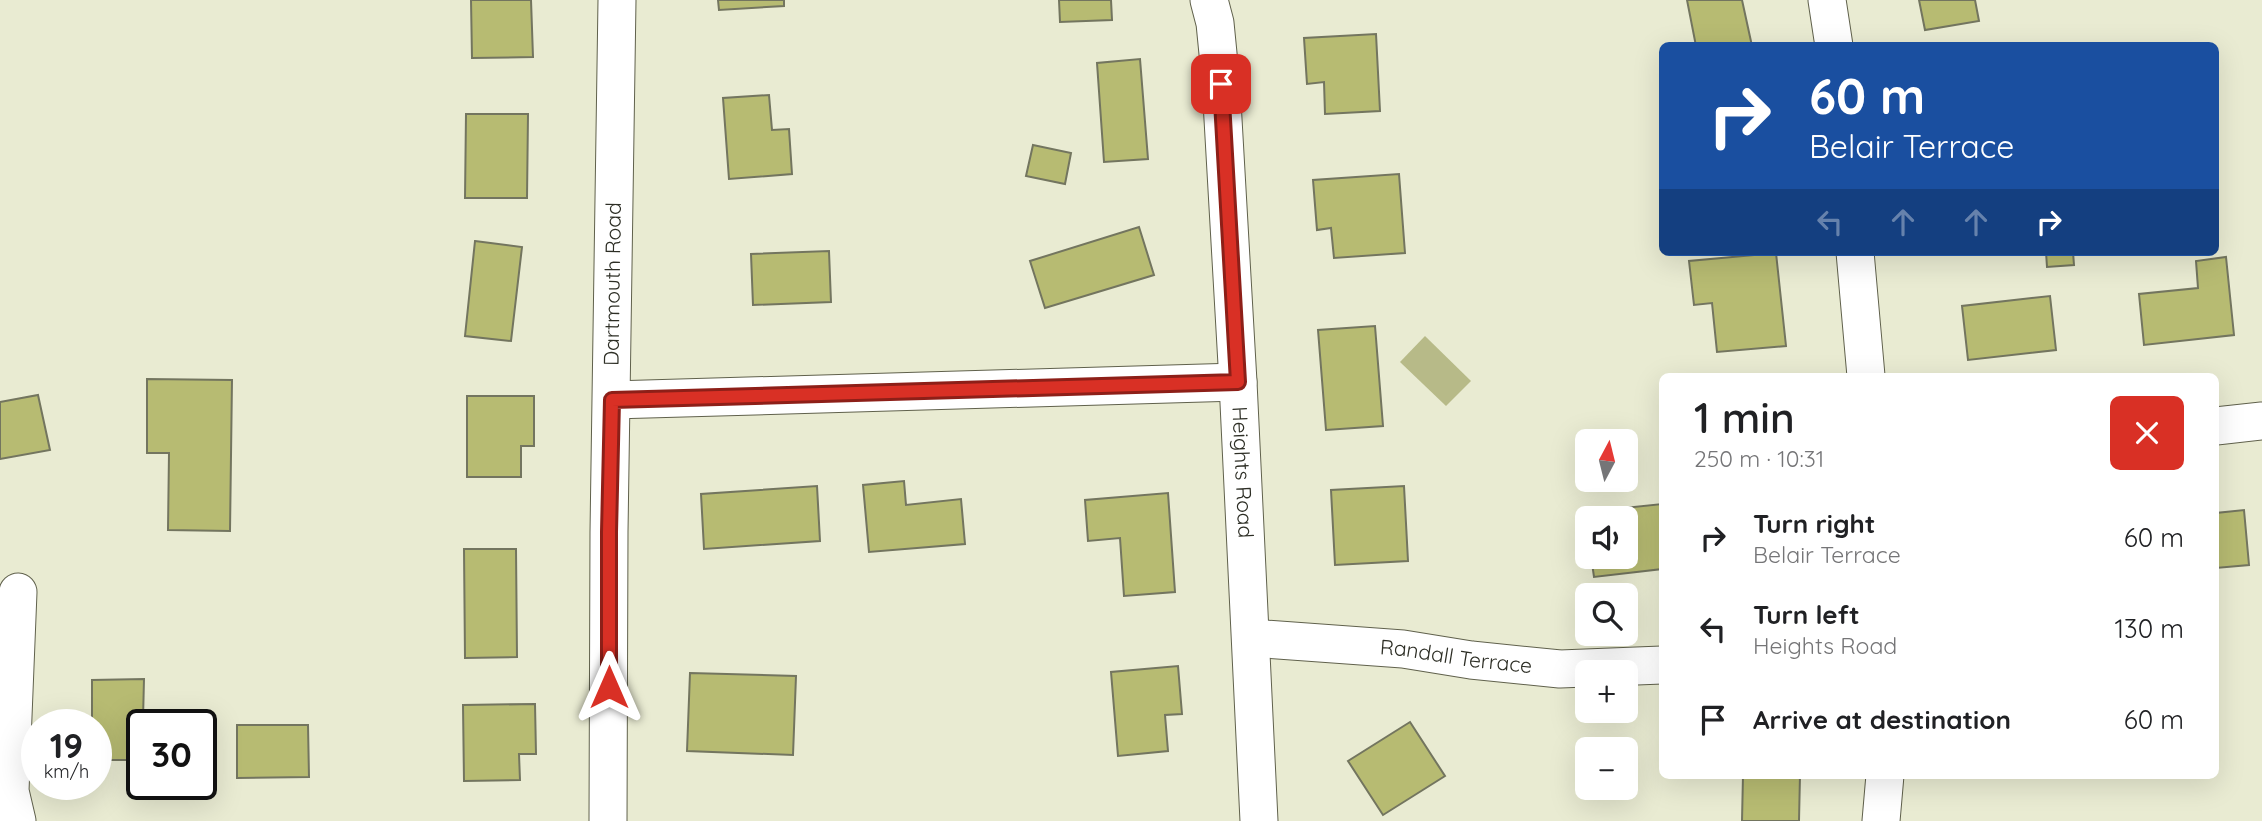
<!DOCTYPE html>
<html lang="en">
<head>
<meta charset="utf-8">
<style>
	body { margin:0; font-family:Quicksand,sans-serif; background:#f6f6f6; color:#202124; height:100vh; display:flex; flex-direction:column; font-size:26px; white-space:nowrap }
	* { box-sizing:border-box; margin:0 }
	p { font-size:23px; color:#757577 }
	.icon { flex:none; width:38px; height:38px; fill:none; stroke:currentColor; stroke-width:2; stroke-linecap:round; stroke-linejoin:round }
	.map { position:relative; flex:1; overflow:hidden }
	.panel { position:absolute; left:1659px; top:373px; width:560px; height:406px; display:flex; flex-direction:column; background:#fff; border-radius:10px; box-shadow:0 7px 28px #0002 }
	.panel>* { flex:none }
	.hud { position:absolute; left:1659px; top:42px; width:560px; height:214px; border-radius:10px; box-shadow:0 7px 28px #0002; background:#1a4fa0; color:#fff; overflow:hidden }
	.needle { width:46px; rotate:7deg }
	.controls { position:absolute; left:1575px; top:429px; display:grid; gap:14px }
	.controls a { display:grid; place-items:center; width:63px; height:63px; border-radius:10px; background:#fff; box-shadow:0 7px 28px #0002; font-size:35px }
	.speed { position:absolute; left:21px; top:709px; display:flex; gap:14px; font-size:35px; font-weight:700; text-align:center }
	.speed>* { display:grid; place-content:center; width:91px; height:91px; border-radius:50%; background:#fff; box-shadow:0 7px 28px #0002; line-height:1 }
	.speed small { font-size:18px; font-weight:400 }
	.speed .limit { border:4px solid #111; border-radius:10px; background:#fff; color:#111 }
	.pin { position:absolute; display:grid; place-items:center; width:60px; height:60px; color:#fff; margin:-30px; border-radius:14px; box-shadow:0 4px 10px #0006 }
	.me { position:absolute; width:77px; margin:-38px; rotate:0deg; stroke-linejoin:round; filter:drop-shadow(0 0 5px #0008) }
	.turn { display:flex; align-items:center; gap:24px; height:147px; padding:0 35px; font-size:32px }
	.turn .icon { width:91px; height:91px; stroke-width:2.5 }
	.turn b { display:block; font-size:49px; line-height:60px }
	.lanes { display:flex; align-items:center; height:66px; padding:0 35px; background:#0003; justify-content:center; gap:35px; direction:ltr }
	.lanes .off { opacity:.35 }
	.round { display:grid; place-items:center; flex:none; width:74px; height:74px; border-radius:10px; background:#f6f6f6 }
	.summary { display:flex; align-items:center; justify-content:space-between; height:119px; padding:0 35px }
	h1 { font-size:42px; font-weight:600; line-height:52px }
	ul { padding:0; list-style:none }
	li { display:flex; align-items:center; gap:21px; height:91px; padding:0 35px }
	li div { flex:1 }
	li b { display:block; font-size:26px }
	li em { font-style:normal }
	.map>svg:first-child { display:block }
	.green { fill:#b7ba88 }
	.building { fill:#b7bb72; stroke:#73755f; stroke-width:2 }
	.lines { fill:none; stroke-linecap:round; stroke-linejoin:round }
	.minor-casing { stroke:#60614c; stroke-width:39 }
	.minor { stroke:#fff; stroke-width:37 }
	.route-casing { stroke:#8d1f18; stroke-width:18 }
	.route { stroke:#d93025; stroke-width:12 }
	.labels { text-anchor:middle; stroke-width:7; stroke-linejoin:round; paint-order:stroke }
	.street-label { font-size:21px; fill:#2d2e25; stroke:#f6f8df }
</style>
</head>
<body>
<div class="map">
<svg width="2262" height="821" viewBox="0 0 2262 821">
	<rect width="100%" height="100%" fill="#e9ebd2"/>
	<polygon class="green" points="1425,336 1471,381 1446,406 1400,362"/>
	<g class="building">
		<polygon points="471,0 531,0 533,57 472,58"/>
		<polygon points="718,0 784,0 784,6 719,10"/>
		<polygon points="1059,0 1111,0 1112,20 1060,22"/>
		<polygon points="1687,0 1742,0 1752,46 1696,46"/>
		<polygon points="1919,0 1975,0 1979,21 1925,30"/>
		<polygon points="1376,34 1380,111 1325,114 1324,82 1307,84 1304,38"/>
		<polygon points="1140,59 1148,159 1104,162 1097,63"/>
		<polygon points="769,95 772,130 789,129 792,174 729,179 723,98"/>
		<polygon points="466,114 528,114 527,198 465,198"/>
		<polygon points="1033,145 1071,153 1065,184 1026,176"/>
		<polygon points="1399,174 1405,253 1334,258 1331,228 1317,230 1313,180"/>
		<polygon points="1139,227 1154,275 1045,308 1030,261"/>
		<polygon points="475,241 522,247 511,341 465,336"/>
		<polygon points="829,251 831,302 753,305 751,254"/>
		<polygon points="2046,252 2073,252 2074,265 2047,267"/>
		<polygon points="1776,253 1786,346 1717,352 1712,303 1694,305 1689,261"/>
		<polygon points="2226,257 2234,335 2144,345 2139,294 2198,288 2196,261"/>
		<polygon points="2050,296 2056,350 1968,360 1962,306"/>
		<polygon points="1375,326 1383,426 1326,430 1318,330"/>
		<polygon points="147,379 232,380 230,531 168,530 169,453 147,453"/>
		<polygon points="38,395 50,450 0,459 0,402"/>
		<polygon points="467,396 534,396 534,446 521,446 521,477 467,477"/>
		<polygon points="904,481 906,505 961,499 965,544 869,552 863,485"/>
		<polygon points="817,486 820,541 704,549 701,494"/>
		<polygon points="1404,486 1408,561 1335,565 1331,490"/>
		<polygon points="1168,493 1175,592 1124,596 1120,538 1088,541 1085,500"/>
		<polygon points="1662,504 1662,569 1594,577 1591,556 1626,556 1626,518 1587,518 1587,522 1586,512"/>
		<polygon points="2244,510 2249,565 2216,568 2216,513"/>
		<polygon points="464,549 516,549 517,657 465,658"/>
		<polygon points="1178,666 1182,714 1165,715 1168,751 1118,756 1111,672"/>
		<polygon points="690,673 796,676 793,755 687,751"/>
		<polygon points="144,679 142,760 96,760 96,724 92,724 92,680"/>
		<polygon points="535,704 536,754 519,754 520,780 464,781 463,705"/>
		<polygon points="1410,722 1445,776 1383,815 1348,761"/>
		<polygon points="237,725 308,725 309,777 237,778"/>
		<polygon points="1743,775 1800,775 1799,821 1742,821"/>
	</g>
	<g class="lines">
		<g class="minor-casing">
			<g id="minor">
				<path id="s1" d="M 1209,0 L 1215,23 L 1221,84 L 1238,382 L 1259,821"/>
				<polyline points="1827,0 1834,46"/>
				<polyline points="1855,252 1866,376"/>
				<polyline points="612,400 1238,382"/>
				<polyline points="2216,426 2262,421"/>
				<path id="s2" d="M 1251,638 L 1403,649 L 1471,660 L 1560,669 L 1662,665"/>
				<polyline points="17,821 10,791 18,592"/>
				<path id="s3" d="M 608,821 L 609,532 L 617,0"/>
				<polyline points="1881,821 1885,775"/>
			</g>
		</g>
		<use href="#minor" class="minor"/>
	</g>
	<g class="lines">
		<g class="route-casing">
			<polyline id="route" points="609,687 609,532 612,400 1238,382 1221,84"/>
		</g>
		<use href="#route" class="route"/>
	</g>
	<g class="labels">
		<g class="street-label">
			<text dy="7" stroke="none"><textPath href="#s3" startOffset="537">Dartmouth Road</textPath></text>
			<text dy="7" stroke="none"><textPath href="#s1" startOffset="474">Heights Road</textPath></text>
			<text dy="7" stroke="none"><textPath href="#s2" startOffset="206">Randall Terrace</textPath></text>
		</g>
	</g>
</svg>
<div class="controls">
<a><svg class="needle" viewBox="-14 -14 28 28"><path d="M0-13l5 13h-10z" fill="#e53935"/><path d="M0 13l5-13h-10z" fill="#757577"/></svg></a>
<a><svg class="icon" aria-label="sound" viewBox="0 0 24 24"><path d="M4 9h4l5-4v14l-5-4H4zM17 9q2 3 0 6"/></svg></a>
<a><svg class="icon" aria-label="search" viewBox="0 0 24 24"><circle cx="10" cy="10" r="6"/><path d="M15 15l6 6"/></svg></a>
<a>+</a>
<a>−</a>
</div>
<div class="speed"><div>19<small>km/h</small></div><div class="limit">30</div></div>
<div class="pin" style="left:1221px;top:84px;background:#d93025"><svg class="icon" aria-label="arrive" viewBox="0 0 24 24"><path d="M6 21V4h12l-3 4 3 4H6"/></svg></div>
<svg class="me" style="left:609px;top:687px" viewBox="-20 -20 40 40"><path d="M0-17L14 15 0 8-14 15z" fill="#d93025" stroke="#fff" stroke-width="4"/></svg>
<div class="hud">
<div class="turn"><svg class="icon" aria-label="right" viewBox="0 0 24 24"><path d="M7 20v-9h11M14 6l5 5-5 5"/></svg><div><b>60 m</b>Belair Terrace</div></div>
<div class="lanes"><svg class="icon off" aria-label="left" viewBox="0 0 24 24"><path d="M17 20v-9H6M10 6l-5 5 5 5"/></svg><svg class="icon off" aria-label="ahead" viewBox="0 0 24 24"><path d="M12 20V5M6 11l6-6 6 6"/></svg><svg class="icon off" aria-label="ahead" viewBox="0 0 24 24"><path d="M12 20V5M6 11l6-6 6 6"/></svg><svg class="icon" aria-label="right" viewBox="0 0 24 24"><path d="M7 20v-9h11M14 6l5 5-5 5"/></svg></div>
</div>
<section class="panel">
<div class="summary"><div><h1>1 min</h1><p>250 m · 10:31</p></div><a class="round" style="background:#d93025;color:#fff"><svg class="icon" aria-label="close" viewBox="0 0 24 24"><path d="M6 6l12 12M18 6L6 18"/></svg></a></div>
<ul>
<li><svg class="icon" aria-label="right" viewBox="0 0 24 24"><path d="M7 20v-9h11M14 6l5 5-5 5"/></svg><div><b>Turn right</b><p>Belair Terrace</p></div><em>60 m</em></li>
<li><svg class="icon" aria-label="left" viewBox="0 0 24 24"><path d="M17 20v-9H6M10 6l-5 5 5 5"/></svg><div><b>Turn left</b><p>Heights Road</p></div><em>130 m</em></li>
<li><svg class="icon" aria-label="arrive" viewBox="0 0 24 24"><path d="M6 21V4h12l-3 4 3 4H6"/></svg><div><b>Arrive at destination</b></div><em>60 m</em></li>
</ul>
</section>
</div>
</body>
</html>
